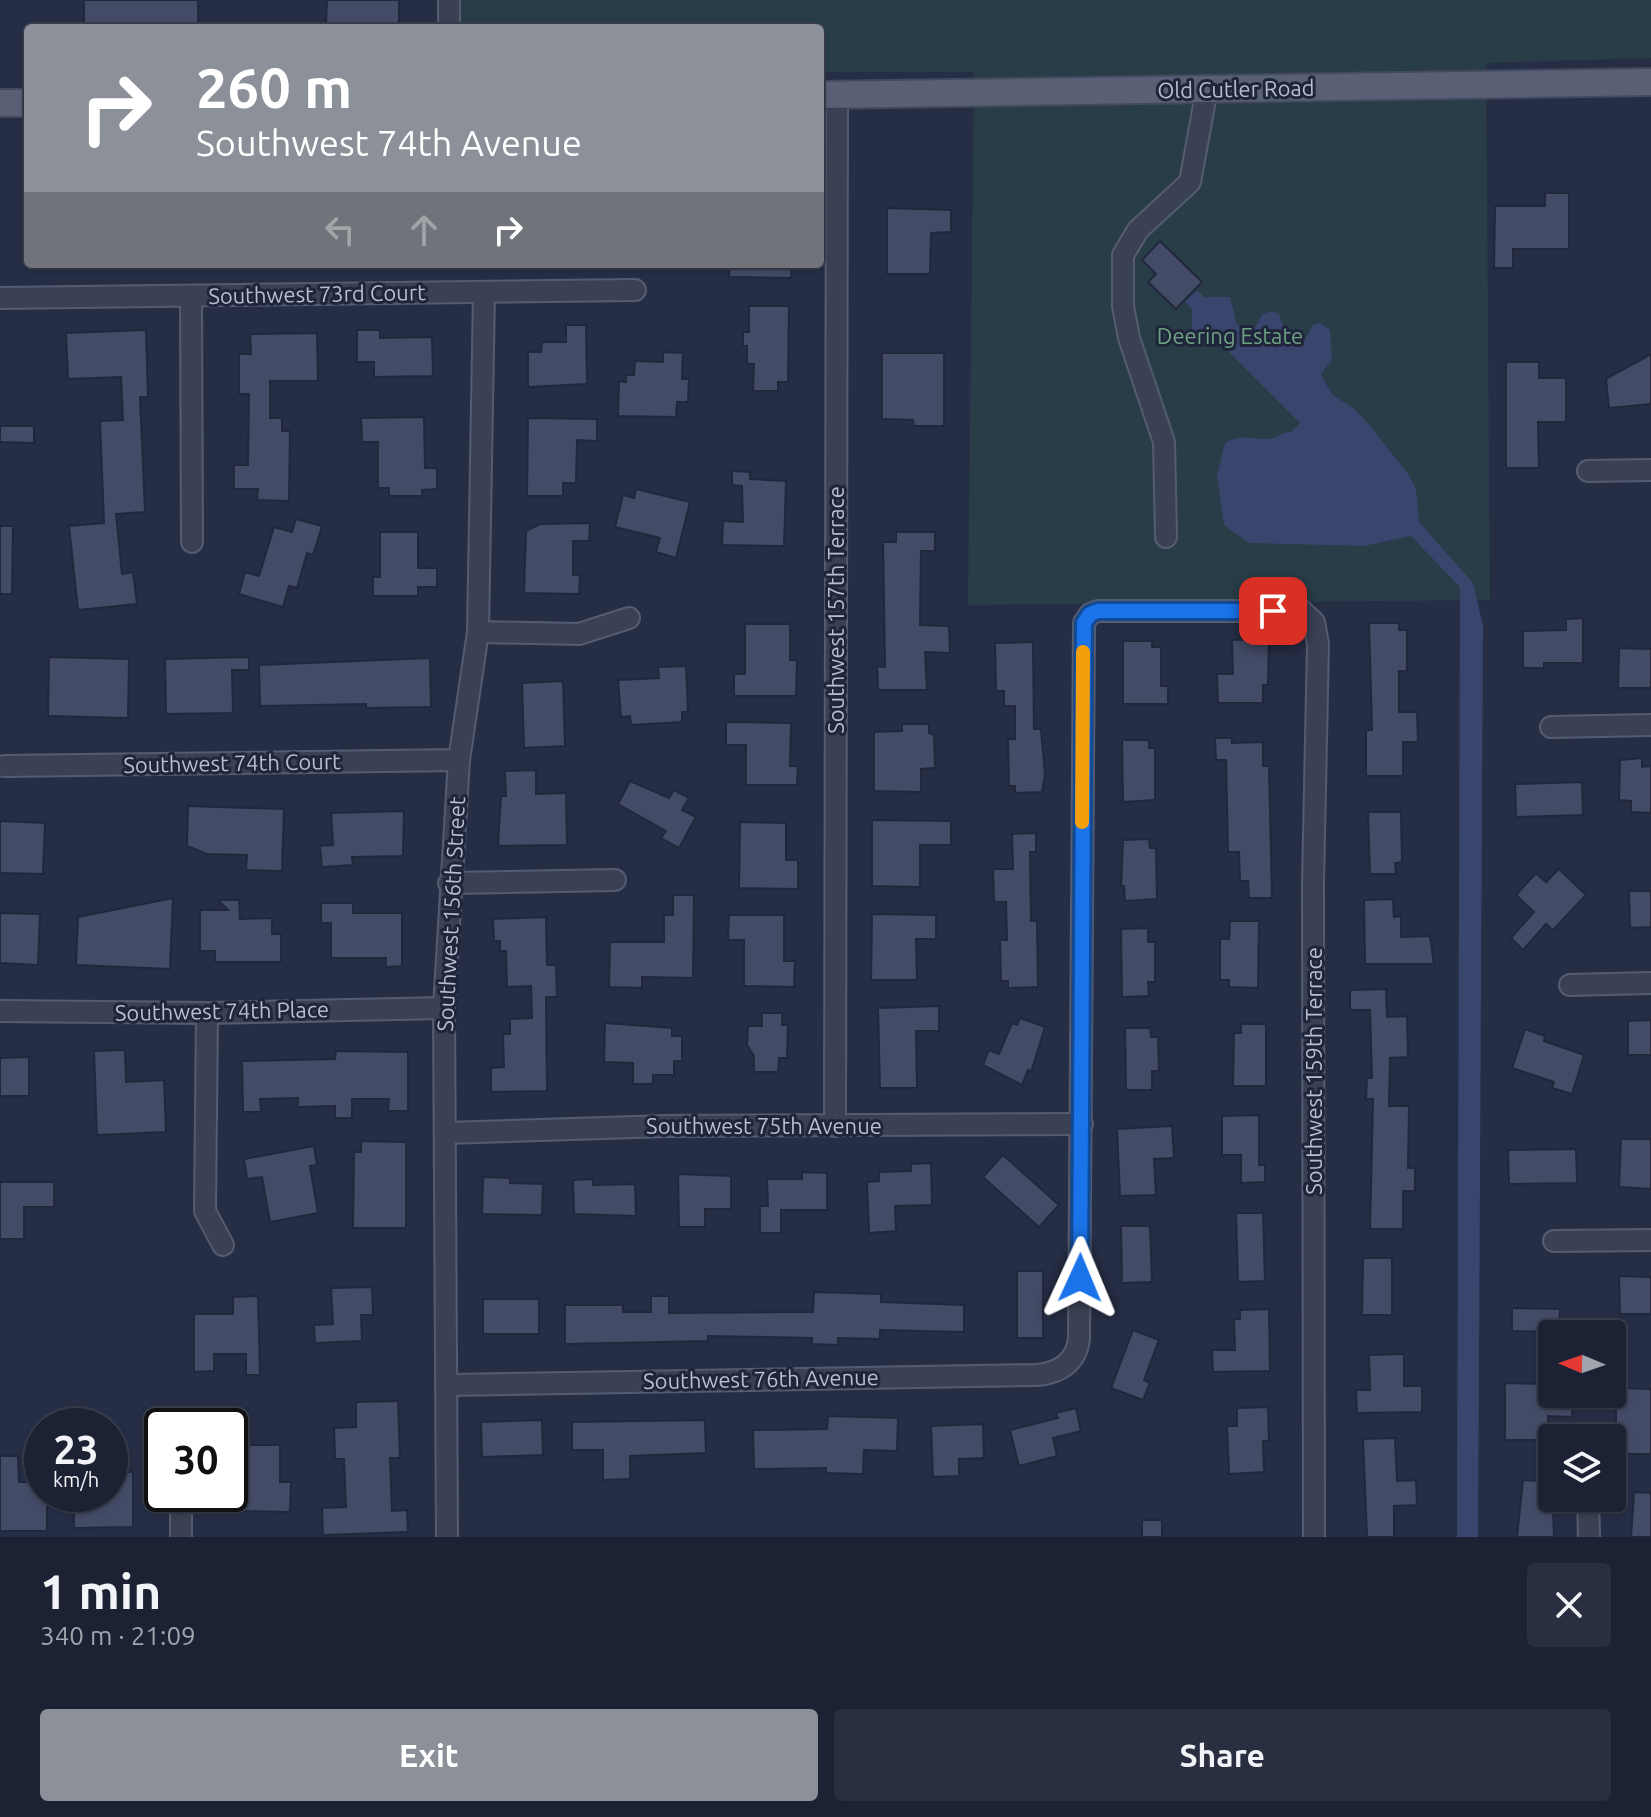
<!DOCTYPE html>
<html lang="en">
<head>
<meta charset="utf-8">
<style>
	body { margin:0; font-family:Ubuntu,sans-serif; background:#292f40; color:#f1f3f6; height:100vh; display:flex; flex-direction:column; font-size:30px; white-space:nowrap }
	* { box-sizing:border-box; margin:0 }
	p { font-size:26px; color:#a0a4ac }
	.icon { flex:none; width:44px; height:44px; fill:none; stroke:currentColor; stroke-width:2; stroke-linecap:round; stroke-linejoin:round }
	.map { position:relative; height:1537px; overflow:hidden }
	.drawer { display:flex; flex-direction:column; background:#1c2234; flex:1 }
	.drawer>* { flex:none }
	.hud { position:absolute; left:24px; top:24px; width:800px; height:244px; border-radius:8px; box-shadow:0 2px 6px #0004,0 0 0 2px #3a3f4f; background:#8c9099; color:#fff; overflow:hidden }
	.needle { width:52px; rotate:272deg }
	.controls { position:absolute; left:1538px; top:1320px; display:grid; gap:16px }
	.controls a { display:grid; place-items:center; width:88px; height:88px; border-radius:8px; background:#1c2234; box-shadow:0 2px 6px #0004,0 0 0 2px #3a3f4f; font-size:40px }
	.speed { position:absolute; left:24px; top:1408px; display:flex; gap:16px; font-size:40px; font-weight:700; text-align:center }
	.speed>* { display:grid; place-content:center; width:104px; height:104px; border-radius:50%; background:#1c2234; box-shadow:0 2px 6px #0004,0 0 0 2px #3a3f4f; line-height:1 }
	.speed small { font-size:20px; font-weight:400 }
	.speed .limit { border:4px solid #111; border-radius:12px; background:#fff; color:#111 }
	.pin { position:absolute; display:grid; place-items:center; width:68px; height:68px; color:#fff; margin:-34px; border-radius:16px; box-shadow:0 4px 12px #0006 }
	.me { position:absolute; width:88px; margin:-44px; rotate:1deg; stroke-linejoin:round; filter:drop-shadow(0 0 6px #0008) }
	.turn { display:flex; align-items:center; gap:28px; height:168px; padding:0 40px; font-size:36px }
	.turn .icon { width:104px; height:104px; stroke-width:2.5 }
	.turn b { display:block; font-size:56px; line-height:68px }
	.lanes { display:flex; align-items:center; height:76px; padding:0 40px; background:#0003; justify-content:center; gap:40px; direction:ltr }
	.lanes .off { opacity:.35 }
	.round { display:grid; place-items:center; flex:none; width:84px; height:84px; border-radius:8px; background:#292f40 }
	.headline { display:flex; align-items:center; justify-content:space-between; height:136px; padding:0 40px }
	h1 { font-size:48px; font-weight:600; line-height:60px }
	.cta { display:flex; gap:16px; margin-top:auto; padding:16px 40px }
	.cta a { flex:1; height:92px; border-radius:8px; background:#8c9099; color:#fff; font-size:32px; font-weight:600; line-height:92px; text-align:center }
	.cta a+a { background:#292f40; color:#f1f3f6 }
	.map>svg:first-child { display:block }
	.green { fill:#283d47 }
	.water { fill:#39456d }
	.building { fill:#434b66; stroke:#21283c; stroke-width:2 }
	.lines { fill:none; stroke-linecap:round; stroke-linejoin:round }
	.minor-casing { stroke:#565c6f; stroke-width:24 }
	.major-casing { stroke:#444a5e; stroke-width:30 }
	.minor { stroke:#3b4155; stroke-width:20 }
	.major { stroke:#596075; stroke-width:26 }
	.route-casing { stroke:#114b97; stroke-width:20 }
	.route { stroke:#1a73e8; stroke-width:14 }
	.slow { stroke:#f59e0b; stroke-width:14 }
	.labels { text-anchor:middle; stroke-width:6; stroke-linejoin:round; paint-order:stroke }
	.street-label { font-size:22px; fill:#b9bdce; stroke:#1f253b }
	.park-label { font-size:22px; fill:#6ea083; stroke:#1f253b }
</style>
</head>
<body>
<div class="map">
<svg width="1651" height="1537" viewBox="0 0 1651 1537">
	<rect width="100%" height="100%" fill="#262e46"/>
	<polygon class="green" points="461,0 1651,0 1651,58 1486,63 1490,600 968,605 974,72 820,72 820,28 461,28"/>
	<path class="water" d="M 1197,290 L 1204,297 L 1230,297 L 1237,325 L 1244,330 L 1254,329 L 1263,314 L 1271,311 L 1279,314 L 1288,338 L 1296,345 L 1304,341 L 1313,325 L 1320,323 L 1330,330 L 1332,360 L 1321,374 L 1332,395 L 1352,407 L 1366,421 L 1409,475 L 1416,489 L 1419,522 L 1473,583 L 1483,626 L 1478,1537 L 1457,1537 L 1460,587 L 1411,536 L 1364,546 L 1249,543 L 1224,525 L 1217,476 L 1225,443 C 1240,434 1249,439 1265,439 C 1275,440 1281,432 1291,432 L 1300,423 L 1222,345 L 1210,339 L 1192,336 L 1192,309 L 1185,302 Z"/>
	<g class="building">
		<polygon points="84,0 198,0 198,23 84,25"/>
		<polygon points="327,0 399,0 399,24 326,23"/>
		<polygon points="1545,193 1569,193 1569,249 1513,249 1513,268 1494,268 1495,206 1545,206"/>
		<polygon points="887,208 951,210 951,232 931,233 930,274 887,274"/>
		<polygon points="1160,241 1202,282 1176,309 1148,282 1156,274 1142,260"/>
		<polygon points="730,264 792,264 791,278 729,277"/>
		<polygon points="749,306 789,306 788,382 778,382 778,391 753,391 754,364 747,364 747,346 743,346 743,332 749,332"/>
		<polygon points="566,325 586,325 587,384 528,387 528,352 541,352 542,342 566,342"/>
		<polygon points="146,330 148,397 140,397 145,512 116,514 122,574 133,572 137,604 78,610 69,526 104,523 100,421 123,420 121,377 68,379 66,333"/>
		<polygon points="357,330 380,330 380,338 432,337 433,376 374,377 374,362 357,362"/>
		<polygon points="317,333 318,381 270,381 270,418 282,418 282,431 290,431 289,501 257,500 258,489 234,489 234,465 248,465 249,394 239,394 239,354 251,354 250,334"/>
		<polygon points="663,352 683,353 682,379 689,379 688,402 677,402 676,417 618,416 619,381 626,382 626,375 634,375 635,361 663,362"/>
		<polygon points="882,353 944,353 944,426 914,426 913,420 882,419"/>
		<polygon points="1651,354 1651,404 1609,408 1606,379"/>
		<polygon points="1506,362 1539,362 1539,378 1566,378 1566,422 1538,422 1539,468 1506,468"/>
		<polygon points="424,417 425,468 437,468 437,489 422,490 422,496 389,496 389,488 378,488 378,442 362,442 361,418"/>
		<polygon points="528,418 597,419 597,441 577,440 576,483 563,483 563,496 527,496"/>
		<polygon points="0,426 34,426 34,443 0,442"/>
		<polygon points="732,471 750,472 750,479 786,481 784,546 722,545 723,521 743,522 742,486 732,485"/>
		<polygon points="636,489 690,502 676,558 656,552 660,538 615,527 623,495 634,498"/>
		<polygon points="296,519 322,526 313,555 307,553 297,588 289,586 283,607 239,594 245,572 259,576 274,527 292,532"/>
		<polygon points="590,523 589,541 573,541 573,575 580,575 579,594 524,593 526,531 540,524"/>
		<polygon points="0,526 13,526 12,594 0,594"/>
		<polygon points="380,532 418,532 418,568 437,568 437,587 418,587 418,596 373,596 373,577 380,577"/>
		<polygon points="896,532 935,532 935,551 921,551 920,625 949,626 950,653 925,652 927,690 878,690 877,666 885,667 883,542 896,542"/>
		<polygon points="1583,618 1583,663 1544,663 1544,668 1523,668 1523,631 1566,630 1566,619"/>
		<polygon points="1369,623 1399,623 1399,630 1407,630 1407,671 1399,671 1399,712 1417,712 1418,742 1403,742 1403,776 1366,776 1366,730 1372,730"/>
		<polygon points="745,624 790,624 790,660 797,660 796,696 734,696 734,674 745,674"/>
		<polygon points="1269,639 1268,685 1263,685 1263,703 1218,703 1217,674 1233,674 1232,640"/>
		<polygon points="1123,641 1152,641 1152,647 1161,647 1161,686 1168,686 1168,704 1123,704"/>
		<polygon points="1033,642 1034,729 1041,729 1045,775 1042,792 1015,793 1015,786 1009,786 1008,739 1015,739 1015,706 1004,706 1004,691 996,691 995,643"/>
		<polygon points="1619,648 1651,649 1651,688 1618,688"/>
		<polygon points="49,657 129,659 128,718 48,716"/>
		<polygon points="249,657 249,670 232,670 233,713 166,714 165,659"/>
		<polygon points="430,658 431,707 366,708 366,704 260,706 259,665"/>
		<polygon points="686,666 688,712 682,712 682,722 631,725 630,716 621,717 618,680 659,678 658,667"/>
		<polygon points="563,681 565,746 524,748 522,683"/>
		<polygon points="726,722 791,723 790,766 798,766 797,785 746,785 746,745 726,745"/>
		<polygon points="902,724 929,724 929,733 934,735 935,768 921,769 921,792 874,791 874,732 902,731"/>
		<polygon points="1215,738 1232,738 1232,743 1263,742 1263,766 1269,766 1272,898 1249,898 1248,881 1240,881 1239,852 1228,852 1226,760 1216,760"/>
		<polygon points="1122,740 1149,740 1149,748 1155,748 1155,800 1123,802"/>
		<polygon points="1642,758 1642,767 1651,766 1651,813 1631,812 1631,801 1619,800 1620,760"/>
		<polygon points="536,770 536,794 566,793 567,845 498,846 501,796 506,796 505,771"/>
		<polygon points="630,781 669,798 674,790 689,798 682,810 696,817 679,848 661,838 666,831 618,804"/>
		<polygon points="1582,782 1583,815 1516,817 1515,784"/>
		<polygon points="188,806 284,809 282,871 246,870 247,855 207,854 187,846"/>
		<polygon points="404,811 403,856 352,857 353,865 322,867 320,846 333,845 331,813"/>
		<polygon points="1368,812 1401,812 1402,862 1395,863 1396,874 1370,874"/>
		<polygon points="872,820 951,821 951,845 920,845 920,887 872,886"/>
		<polygon points="0,821 45,823 43,874 0,873"/>
		<polygon points="740,822 786,823 786,860 798,860 798,889 739,888"/>
		<polygon points="1036,833 1036,852 1030,852 1031,921 1037,921 1038,987 1008,988 1008,981 1001,981 1000,940 1007,940 1006,902 994,902 993,869 1013,869 1012,834"/>
		<polygon points="1149,839 1150,848 1156,848 1157,899 1125,901 1124,886 1121,886 1123,840"/>
		<polygon points="1559,869 1586,895 1553,930 1546,924 1523,950 1511,938 1534,912 1516,895 1536,873 1546,882"/>
		<polygon points="1629,891 1651,891 1651,927 1630,928"/>
		<polygon points="673,895 694,895 693,978 642,977 642,988 609,987 610,942 664,942 664,915 673,915"/>
		<polygon points="173,898 170,969 76,965 78,917"/>
		<polygon points="1393,899 1394,917 1401,916 1401,937 1430,936 1434,964 1365,964 1364,900"/>
		<polygon points="218,900 239,900 240,919 272,918 272,934 281,934 281,962 215,962 215,951 200,951 200,910 228,910"/>
		<polygon points="321,903 353,903 353,913 402,913 402,966 386,967 386,958 331,958 331,923 321,923"/>
		<polygon points="0,913 40,914 38,965 0,963"/>
		<polygon points="872,914 936,915 936,939 916,939 917,980 871,980"/>
		<polygon points="729,915 784,915 784,961 795,961 794,987 744,986 744,940 728,940"/>
		<polygon points="546,917 547,965 556,965 557,997 546,997 547,1091 491,1092 491,1068 504,1067 503,1034 510,1034 510,1019 532,1018 531,986 507,987 506,951 500,951 500,941 494,941 493,919"/>
		<polygon points="1230,921 1259,921 1258,988 1229,987 1229,980 1220,980 1220,939 1229,939"/>
		<polygon points="1148,928 1148,942 1155,942 1155,982 1148,982 1149,996 1122,997 1121,929"/>
		<polygon points="1386,989 1387,1017 1407,1016 1408,1057 1390,1058 1389,1106 1409,1106 1408,1168 1415,1168 1415,1191 1403,1191 1403,1229 1370,1229 1373,1099 1366,1099 1367,1078 1372,1078 1370,1010 1350,1010 1350,990"/>
		<polygon points="939,1006 939,1031 916,1031 917,1088 880,1088 878,1008"/>
		<polygon points="762,1013 782,1013 782,1025 788,1025 787,1058 779,1058 778,1072 754,1072 754,1056 747,1045 748,1026 762,1026"/>
		<polygon points="1020,1018 1045,1027 1031,1072 1028,1070 1022,1085 983,1065 989,1050 999,1054 1012,1023 1017,1025"/>
		<polygon points="1651,1020 1651,1055 1628,1055 1628,1021"/>
		<polygon points="605,1023 672,1028 672,1036 682,1036 682,1061 674,1061 674,1075 653,1075 653,1084 633,1084 633,1063 604,1062"/>
		<polygon points="1241,1024 1266,1024 1266,1086 1233,1086 1234,1033 1241,1033"/>
		<polygon points="1125,1028 1150,1028 1151,1037 1158,1037 1159,1071 1152,1071 1152,1090 1126,1090"/>
		<polygon points="1525,1029 1545,1036 1544,1041 1584,1055 1572,1094 1552,1088 1554,1082 1512,1068"/>
		<polygon points="125,1050 126,1082 164,1080 166,1132 97,1135 94,1051"/>
		<polygon points="336,1051 408,1052 408,1111 388,1111 389,1099 352,1099 352,1118 335,1118 335,1106 298,1107 298,1098 260,1099 261,1112 243,1112 242,1061 335,1059"/>
		<polygon points="29,1057 29,1096 0,1096 0,1058"/>
		<polygon points="1259,1115 1259,1165 1265,1165 1265,1182 1241,1183 1241,1155 1222,1155 1222,1116"/>
		<polygon points="1172,1126 1174,1158 1154,1159 1156,1195 1120,1196 1117,1129"/>
		<polygon points="1621,1139 1651,1139 1651,1189 1619,1187"/>
		<polygon points="361,1141 406,1142 406,1228 353,1228 354,1152 361,1152"/>
		<polygon points="314,1146 317,1165 310,1166 318,1213 270,1222 262,1177 247,1179 244,1159"/>
		<polygon points="1576,1149 1577,1183 1509,1184 1508,1150"/>
		<polygon points="1003,1155 1059,1205 1039,1227 983,1177"/>
		<polygon points="931,1163 932,1205 895,1206 896,1231 869,1233 867,1182 879,1181 879,1172 911,1171 911,1164"/>
		<polygon points="802,1172 827,1173 827,1210 781,1210 781,1233 760,1233 760,1206 768,1206 767,1179 802,1179"/>
		<polygon points="678,1174 731,1176 731,1209 705,1209 705,1227 679,1227"/>
		<polygon points="483,1177 510,1178 510,1183 543,1184 542,1215 482,1214"/>
		<polygon points="593,1179 593,1185 635,1184 636,1216 574,1214 573,1180"/>
		<polygon points="0,1182 54,1182 54,1207 24,1207 24,1239 0,1239"/>
		<polygon points="1236,1213 1263,1213 1265,1281 1238,1282"/>
		<polygon points="1121,1226 1150,1226 1152,1282 1122,1283"/>
		<polygon points="1363,1258 1392,1258 1392,1315 1362,1315"/>
		<rect x="1017" y="1271" width="26" height="67"/>
		<polygon points="1619,1276 1651,1277 1651,1314 1620,1314"/>
		<polygon points="372,1287 373,1315 361,1315 362,1341 315,1343 314,1325 333,1324 331,1288"/>
		<polygon points="814,1292 881,1294 881,1302 964,1305 964,1332 880,1330 880,1339 838,1338 838,1345 812,1344 812,1338 708,1336 708,1341 565,1344 565,1305 623,1305 623,1312 651,1312 651,1296 669,1296 669,1313 813,1312"/>
		<polygon points="258,1296 260,1375 246,1375 246,1354 214,1354 214,1371 194,1372 194,1314 233,1314 233,1297"/>
		<rect x="483" y="1299" width="56" height="35"/>
		<polygon points="1512,1308 1560,1309 1559,1332 1512,1331"/>
		<polygon points="1269,1309 1270,1371 1213,1372 1212,1350 1235,1350 1234,1319 1240,1319 1240,1310"/>
		<polygon points="1133,1330 1159,1340 1144,1380 1150,1383 1143,1400 1111,1388"/>
		<polygon points="1404,1354 1404,1386 1422,1386 1422,1412 1357,1413 1356,1390 1370,1390 1369,1355"/>
		<polygon points="1505,1383 1552,1384 1552,1394 1572,1394 1572,1417 1548,1416 1548,1440 1505,1440"/>
		<polygon points="1616,1388 1651,1389 1651,1454 1616,1454"/>
		<polygon points="398,1401 400,1458 390,1458 392,1511 407,1510 408,1532 323,1535 322,1508 346,1507 344,1459 335,1459 334,1428 356,1427 356,1402"/>
		<polygon points="1268,1407 1269,1441 1263,1441 1264,1472 1229,1474 1227,1426 1237,1426 1237,1408"/>
		<polygon points="1076,1408 1081,1431 1053,1438 1057,1456 1019,1466 1010,1430 1058,1418 1056,1413"/>
		<polygon points="209,1411 209,1426 155,1426 155,1412"/>
		<polygon points="828,1416 898,1418 897,1451 864,1450 863,1474 826,1473 826,1468 754,1469 753,1430 827,1429"/>
		<polygon points="542,1420 543,1455 482,1457 481,1422"/>
		<polygon points="705,1420 706,1453 630,1456 630,1479 603,1480 603,1450 572,1450 572,1422"/>
		<polygon points="983,1424 984,1458 959,1459 959,1476 933,1477 931,1426"/>
		<polygon points="1395,1438 1397,1481 1416,1480 1417,1505 1394,1506 1394,1537 1367,1537 1363,1439"/>
		<polygon points="242,1445 280,1445 280,1482 291,1482 290,1512 241,1511"/>
		<polygon points="110,1446 126,1446 126,1472 133,1472 133,1527 74,1528 74,1494 110,1494"/>
		<polygon points="0,1456 18,1456 19,1482 42,1482 42,1494 47,1494 47,1531 0,1531"/>
		<polygon points="1523,1480 1552,1482 1554,1537 1517,1537"/>
		<polygon points="1634,1492 1651,1493 1651,1537 1631,1537"/>
		<rect x="1142" y="1520" width="20" height="17"/>
	</g>
	<g class="lines">
		<g class="minor-casing">
			<g id="minor">
				<polyline points="449,0 449,28"/>
				<polyline points="191,296 192,542"/>
				<polyline points="0,298 635,290"/>
				<polyline points="1588,471 1651,470"/>
				<polyline points="1166,537 1164,442 1129,338 1123,306 1123,255 1138,230 1190,182 1207,89"/>
				<polyline points="478,632 579,634 629,618"/>
				<polyline points="1551,727 1651,725"/>
				<polyline points="4,766 459,760"/>
				<polyline points="449,883 615,880"/>
				<polyline points="1570,985 1651,983"/>
				<polyline points="0,1011 207,1013 444,1008"/>
				<polyline points="207,1013 205,1211 223,1245"/>
				<polyline points="835,1126 837,94"/>
				<polyline points="446,1133 667,1126 1082,1124"/>
				<polyline points="1554,1241 1651,1240"/>
				<path d="M 447,1385 L 1037,1375 C 1059,1373 1076,1363 1079,1339 L 1084,623 L 1090,614 L 1098,611 L 1302,611 L 1314,622 L 1318,644 L 1313,883 L 1314,1537"/>
				<polyline points="1588,1498 1589,1537"/>
				<polyline points="181,1537 181,1511"/>
				<polyline points="447,1537 444,1008 459,760 478,632 484,292"/>
			</g>
		</g>
		<g class="major-casing">
			<g id="major">
				<polyline points="820,95 1651,82"/>
				<polyline points="0,103 28,103"/>
			</g>
		</g>
		<use href="#minor" class="minor"/>
		<use href="#major" class="major"/>
	</g>
	<g class="lines">
		<g class="route-casing">
			<polyline id="route" points="1080,1278 1084,623 1090,614 1098,611 1273,611"/>
		</g>
		<use href="#route" class="route"/>
		<polyline class="slow" points="1082,822 1083,652"/>
	</g>
	<g class="labels">
		<g class="street-label">
			<text transform="translate(1236 89) rotate(-1)" y="8">Old Cutler Road</text>
			<text transform="translate(317 294) rotate(-1)" y="8">Southwest 73rd Court</text>
			<text transform="translate(836 610) rotate(-90)" y="8">Southwest 157th Terrace</text>
			<text transform="translate(232 763) rotate(-1)" y="8">Southwest 74th Court</text>
			<text transform="translate(451 914) rotate(-87)" y="8">Southwest 156th Street</text>
			<text transform="translate(222 1011) rotate(-1)" y="8">Southwest 74th Place</text>
			<text transform="translate(1314 1071) rotate(-90)" y="8">Southwest 159th Terrace</text>
			<text x="764" y="1134">Southwest 75th Avenue</text>
			<text transform="translate(761 1379) rotate(-1)" y="8">Southwest 76th Avenue</text>
		</g>
		<g class="park-label">
			<text x="1230" y="344">Deering Estate</text>
		</g>
	</g>
</svg>
<div class="controls">
<a><svg class="needle" viewBox="-14 -14 28 28"><path d="M0-13l5 13h-10z" fill="#e53935"/><path d="M0 13l5-13h-10z" fill="#a0a4ac"/></svg></a>
<a><svg class="icon" aria-label="layers" viewBox="0 0 24 24"><path d="M12 4l9 5-9 5-9-5zM3 14l9 5 9-5"/></svg></a>
</div>
<div class="speed"><div>23<small>km/h</small></div><div class="limit">30</div></div>
<div class="pin" style="left:1273px;top:611px;background:#d93025"><svg class="icon" aria-label="arrive" viewBox="0 0 24 24"><path d="M6 21V4h12l-3 4 3 4H6"/></svg></div>
<svg class="me" style="left:1080px;top:1278px" viewBox="-20 -20 40 40"><path d="M0-17L14 15 0 8-14 15z" fill="#1a73e8" stroke="#fff" stroke-width="4"/></svg>
<div class="hud">
<div class="turn"><svg class="icon" aria-label="right" viewBox="0 0 24 24"><path d="M7 20v-9h11M14 6l5 5-5 5"/></svg><div><b>260 m</b>Southwest 74th Avenue</div></div>
<div class="lanes"><svg class="icon off" aria-label="left" viewBox="0 0 24 24"><path d="M17 20v-9H6M10 6l-5 5 5 5"/></svg><svg class="icon off" aria-label="ahead" viewBox="0 0 24 24"><path d="M12 20V5M6 11l6-6 6 6"/></svg><svg class="icon" aria-label="right" viewBox="0 0 24 24"><path d="M7 20v-9h11M14 6l5 5-5 5"/></svg></div>
</div>
</div>
<section class="drawer">
<div class="headline"><div><h1>1 min</h1><p>340 m · 21:09</p></div><a class="round"><svg class="icon" aria-label="close" viewBox="0 0 24 24"><path d="M6 6l12 12M18 6L6 18"/></svg></a></div>
<div class="cta"><a>Exit</a><a>Share</a></div>
</section>
</body>
</html>
